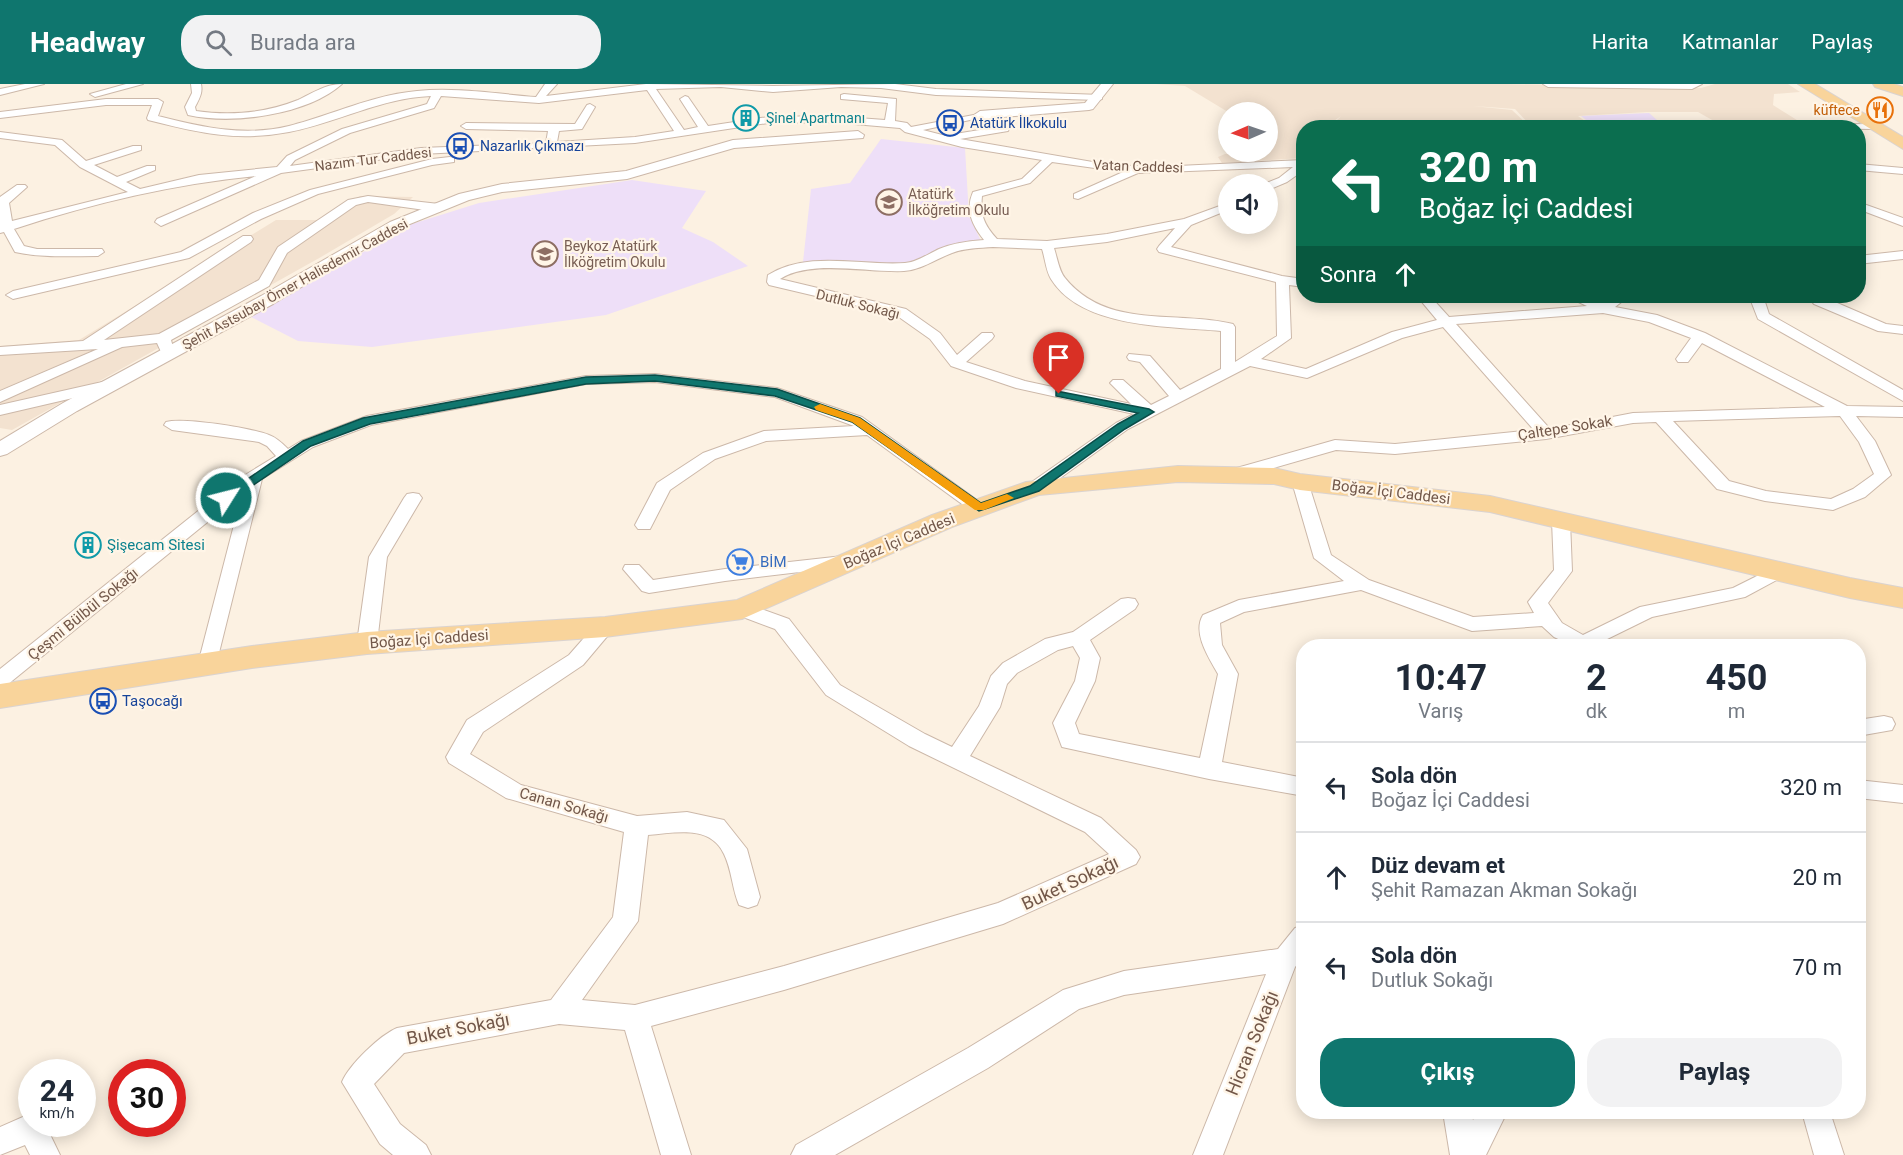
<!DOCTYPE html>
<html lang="tr">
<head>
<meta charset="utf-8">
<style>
	body { margin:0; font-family:Roboto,sans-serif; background:#f2f2f3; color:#1f2937; height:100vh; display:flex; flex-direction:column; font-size:22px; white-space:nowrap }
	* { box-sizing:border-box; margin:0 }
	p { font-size:20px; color:#747a83 }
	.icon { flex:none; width:33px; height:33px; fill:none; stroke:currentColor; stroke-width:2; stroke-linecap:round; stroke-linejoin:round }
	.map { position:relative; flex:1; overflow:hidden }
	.panel { position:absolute; left:1296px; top:555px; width:570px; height:480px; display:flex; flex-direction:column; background:#fff; border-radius:24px; box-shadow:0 3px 15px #0003 }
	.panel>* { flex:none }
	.banner { position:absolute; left:1296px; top:36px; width:570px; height:183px; border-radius:24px; box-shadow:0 3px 15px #0003; background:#0b6e4f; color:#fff; overflow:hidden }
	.needle { width:39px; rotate:268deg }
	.tools { position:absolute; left:1218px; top:18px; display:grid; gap:12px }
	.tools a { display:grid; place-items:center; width:60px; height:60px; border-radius:50%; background:#fff; box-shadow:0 3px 15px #0003; font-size:30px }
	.speed { position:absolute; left:18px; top:975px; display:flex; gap:12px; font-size:30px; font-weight:700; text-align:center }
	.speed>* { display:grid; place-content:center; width:78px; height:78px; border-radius:50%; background:#fff; box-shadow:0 3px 15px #0003; line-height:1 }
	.speed small { font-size:15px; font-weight:400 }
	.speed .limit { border:9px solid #d22; background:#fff; color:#111 }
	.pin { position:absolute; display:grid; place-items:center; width:51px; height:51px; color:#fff; margin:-62px -26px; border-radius:50% 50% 50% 0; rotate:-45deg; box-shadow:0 0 6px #0007 }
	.pin .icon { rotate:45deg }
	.me { position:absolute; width:66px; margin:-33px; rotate:54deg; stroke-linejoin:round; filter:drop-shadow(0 0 4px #0008) }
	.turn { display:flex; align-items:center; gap:21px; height:126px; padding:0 24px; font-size:27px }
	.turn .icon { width:78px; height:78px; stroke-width:2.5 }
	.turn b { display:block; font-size:42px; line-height:51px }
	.then { display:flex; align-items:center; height:57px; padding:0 24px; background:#0003; gap:12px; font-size:22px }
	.eta { display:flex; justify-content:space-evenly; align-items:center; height:102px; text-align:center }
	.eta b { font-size:36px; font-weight:700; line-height:42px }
	.cta { display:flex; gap:12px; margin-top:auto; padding:12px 24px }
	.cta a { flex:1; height:69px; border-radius:24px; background:#0f766e; color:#fff; font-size:24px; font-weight:700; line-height:69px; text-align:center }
	.cta a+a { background:#f2f2f3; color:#1f2937 }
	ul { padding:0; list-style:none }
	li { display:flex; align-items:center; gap:18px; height:90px; padding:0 24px; border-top:2px solid #e0e1e3 }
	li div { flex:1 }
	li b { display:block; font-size:22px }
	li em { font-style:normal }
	header { display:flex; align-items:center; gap:36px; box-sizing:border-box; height:84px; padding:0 30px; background:#0f766e; color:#fff }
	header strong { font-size:28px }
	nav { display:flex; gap:33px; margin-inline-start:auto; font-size:21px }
	.search { width:420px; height:54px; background:#f2f2f3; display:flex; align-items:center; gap:15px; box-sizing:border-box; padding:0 21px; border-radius:24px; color:#747a83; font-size:22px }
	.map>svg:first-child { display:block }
	.residential { fill:#f3e2d0 }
	.education { fill:#eedff8 }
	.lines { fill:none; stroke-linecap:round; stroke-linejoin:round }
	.minor-casing { stroke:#ccb8a9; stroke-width:2 }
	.tertiary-casing { stroke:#ccb8a9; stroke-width:2 }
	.primary-casing { stroke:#dad3d0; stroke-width:2 }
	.minor { fill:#fff; fill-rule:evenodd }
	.tertiary { fill:#fff; fill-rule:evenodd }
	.primary { fill:#f9d49b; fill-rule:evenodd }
	.route { fill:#0f766e; stroke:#0a4d48; stroke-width:1.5 }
	.slow { fill:#f59e0b }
	.labels { text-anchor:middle; stroke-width:4.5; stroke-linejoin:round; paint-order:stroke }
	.far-food-label { font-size:14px; fill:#c56008; stroke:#fff5e7; text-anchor:end }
	.far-culture-label { font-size:14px; fill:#0d838f; stroke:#fff5e7; text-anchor:start }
	.far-transit-label { font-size:14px; fill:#164399; stroke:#fff5e7; text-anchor:start }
	.far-street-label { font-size:14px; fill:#725749; stroke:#fff5e7 }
	.far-education-label { font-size:14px; fill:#785e54; stroke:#fff5e7; text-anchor:start }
	.street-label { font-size:15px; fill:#725749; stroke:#fff5e7 }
	.culture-label { font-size:15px; fill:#0d838f; stroke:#fff5e7; text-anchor:start }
	.shop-label { font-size:15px; fill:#366cbe; stroke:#fff5e7; text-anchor:start }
	.transit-label { font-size:15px; fill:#164399; stroke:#fff5e7; text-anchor:start }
	.near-street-label { font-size:18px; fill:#725749; stroke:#fff5e7 }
</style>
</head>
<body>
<header>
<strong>Headway</strong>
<div class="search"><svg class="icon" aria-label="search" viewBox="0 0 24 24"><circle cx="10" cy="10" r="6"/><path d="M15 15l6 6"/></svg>Burada ara</div>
<nav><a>Harita</a><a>Katmanlar</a><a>Paylaş</a></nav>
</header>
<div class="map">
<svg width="1903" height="1071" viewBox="0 0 1903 1071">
	<rect width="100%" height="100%" fill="#fcf1e2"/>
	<g class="residential">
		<polygon points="1156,0 1506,0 1701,4 1715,0 1788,0 1800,8 1774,10 1773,21 1805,41 1721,41 1698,28 1647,28 1578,32 1593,43 1532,43 1515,25 1473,22 1512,26 1530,43 1341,43 1336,37 1341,32 1334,37 1338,43 1304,44 1303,74 1222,79 1218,73 1225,70 1268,68 1268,28 1228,28 1228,31 1228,28 1185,2"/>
		<polygon points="360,112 413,113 394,130 321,173 12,346 0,344 0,262 79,256 276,136 326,136"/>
	</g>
	<g class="education">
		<polygon points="1649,29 1665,43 1595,43 1581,32"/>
		<polygon points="881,55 965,64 969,132 981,157 912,181 803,178 811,105 850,99"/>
		<polygon points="632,96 706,107 682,144 713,158 748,182 606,231 372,263 298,257 251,233 412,140 479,119"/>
	</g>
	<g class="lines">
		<g class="minor-casing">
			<g id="minor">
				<polygon points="25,0 44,0 0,11 0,5"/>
				<polygon points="126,0 143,0 95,13 90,10"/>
				<path d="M 191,0 L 201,0 C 203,9 199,15 195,23 L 196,27 C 231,32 265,29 298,16 C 313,9 325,0 342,0 C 307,31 233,41 188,31 L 185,23 L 192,9 Z"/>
				<path d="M 545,0 L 557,0 L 546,12 L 646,0 L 773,2 L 895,0 L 936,5 L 1102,11 L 1102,15 L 1099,16 L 936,11 L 881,4 L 841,3 L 773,8 L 721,3 L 656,5 L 684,46 L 698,43 L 680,15 L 685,12 L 688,13 L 708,42 L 768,33 L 831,32 L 885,36 L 888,19 L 841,15 L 841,11 L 844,10 L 896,15 L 895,37 L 907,39 L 911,43 L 984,29 L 984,33 L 923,46 L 950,53 L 955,50 L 1004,42 L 1009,45 L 1008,47 L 960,55 L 1110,81 L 1157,83 L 1304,76 L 1304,86 L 1287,98 L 1268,106 L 1268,100 L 1264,100 L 1279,94 L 1293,83 L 1138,89 L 1078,115 L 1074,114 L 1074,110 L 1123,88 L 1052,78 L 1030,99 L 982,112 C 980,131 984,141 997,155 L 1047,157 L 1107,150 L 1184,135 L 1228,119 L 1228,126 L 1191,141 L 1171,163 L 1282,192 L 1304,195 L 1304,203 L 1289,201 L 1291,254 L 1261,275 L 1306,285 L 1392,248 L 1437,236 L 1417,212 L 1430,212 L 1449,233 L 1587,222 L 1572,215 L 1571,212 L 1586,212 L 1602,219 L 1615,212 L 1629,212 L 1615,223 L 1657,231 L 1705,249 L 1847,322 L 1903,323 L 1903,333 L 1856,332 L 1875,357 L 1891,391 L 1865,413 L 1833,426 L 1765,417 L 1717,405 L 1656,338 L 1633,339 L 1546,355 L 1395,370 L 1336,366 L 1232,396 L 1224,391 L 1226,387 L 1335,356 L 1395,360 L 1534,346 L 1443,243 L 1402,254 L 1307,294 L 1250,282 L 1128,345 L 1041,408 L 1029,408 L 1026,404 L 1029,400 L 1116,339 L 1134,330 L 1016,304 L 951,282 L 930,255 L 896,231 L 769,201 L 767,198 L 768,191 C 808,166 861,182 905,179 C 917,178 928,170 939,165 C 953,159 969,157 984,156 C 972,141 965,126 973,108 L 1022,95 L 1042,76 L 962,63 L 905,48 L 900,44 L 831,38 L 768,39 L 635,59 L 421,70 L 281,89 L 161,142 L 155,138 L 157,135 L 256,92 C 174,100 93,119 14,145 L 24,162 L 37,165 L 102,165 L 104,168 L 98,172 C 70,172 42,174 15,168 L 4,148 L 0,149 L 0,113 L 17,101 L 25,101 L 27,103 L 9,119 L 12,137 L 128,108 L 80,83 L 55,61 L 0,54 L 0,48 L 62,56 L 86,77 L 133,62 L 141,62 L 141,66 L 94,81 L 117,93 L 147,82 L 155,82 L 155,86 L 126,98 L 140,105 L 199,91 L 277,83 L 287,72 L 342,45 L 427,20 L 431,12 C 380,14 337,39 289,48 C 236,58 200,49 148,36 L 147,34 L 152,21 L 106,21 L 0,34 L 0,28 L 106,15 L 158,15 L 163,18 L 158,32 C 201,43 244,53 289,42 C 332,31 372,11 417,7 C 456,3 497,10 536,13 ZM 647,6 L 674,47 L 635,53 L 557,58 L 559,47 L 582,45 L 595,23 L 590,20 L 587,21 L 575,40 L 466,39 L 461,42 L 466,45 L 548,47 L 546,59 L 421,64 L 290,82 L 295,76 L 350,49 L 434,24 L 441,12 L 539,19 ZM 1175,144 L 1159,162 L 1157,165 L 1159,168 L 1276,198 L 1277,252 L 1235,278 L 1235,243 L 1233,240 C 1176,226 1107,246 1065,194 C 1059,187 1057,173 1054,164 L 1107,158 ZM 993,163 L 1042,165 C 1045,174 1046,187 1051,195 C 1082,245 1169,242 1221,247 L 1221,285 L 1180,306 L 1150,272 L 1129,270 L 1127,273 L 1129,276 L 1140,278 L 1169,312 L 1151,321 L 1123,296 L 1113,296 L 1110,299 L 1131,320 L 1025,297 L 966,278 L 992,255 L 994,252 L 992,249 L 982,249 L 957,271 L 940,249 L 906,225 L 780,195 C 811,175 868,189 904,187 C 921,186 936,175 952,169 C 965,164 979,164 993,163 ZM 1603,229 L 1649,238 L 1691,254 L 1676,275 L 1678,278 L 1688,278 L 1702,259 L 1825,323 L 1633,329 L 1550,345 L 1456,240 ZM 1840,332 L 1859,358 L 1874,390 L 1853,405 L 1831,415 L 1766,407 L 1729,397 L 1673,337 Z"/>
				<polygon points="1543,0 1702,0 1692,5 1548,3"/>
				<polygon points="1878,40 1882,41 1882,45 1718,44 1723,41"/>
				<polygon points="450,73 454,74 454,78 432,81 318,110 261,135 189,174 13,215 6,211 13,207 181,168 253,129 310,106 432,75"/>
				<polygon points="1858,80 1903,84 1903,90 1858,86"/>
				<polygon points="368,112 439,120 445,124 439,128 368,118 356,121 287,169 269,202 171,256 174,267 172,270 162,270 157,259 122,263 0,318 0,307 98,265 0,271 0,263 83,257 243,152 251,152 253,155 251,158 104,256 159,250 259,196 278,163 348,116"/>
				<polygon points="1858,118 1903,134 1903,142 1858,125"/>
				<polygon points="1903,167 1903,175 1858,180 1858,172"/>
				<polygon points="1741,212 1798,212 1792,216 1765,218 1769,230 1903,306 1903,317 1758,235 1751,217"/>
				<polygon points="1807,212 1821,212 1886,240 1903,242 1903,250 1878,247 1814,220"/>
				<path d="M 655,290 L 777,304 L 862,333 L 988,424 L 985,428 L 973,428 L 867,351 L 766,357 L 715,375 L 670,406 L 650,445 L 638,445 L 635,441 L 657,399 L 703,369 L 764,347 L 854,342 L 775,313 L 655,298 L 586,300 L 371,341 L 313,363 L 262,395 L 215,585 L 208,587 L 201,585 L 198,580 L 242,410 L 7,601 L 0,603 L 0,585 L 237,396 L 276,372 L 267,362 L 259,358 L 172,346 L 164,341 L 166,338 C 183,333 252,344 269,351 C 277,354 282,359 288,365 L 301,357 L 367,332 L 586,292 Z"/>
				<polygon points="111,296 119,301 116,304 0,331 0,321"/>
				<path d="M 1300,393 L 1306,394 L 1308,398 L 1331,471 L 1369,496 L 1473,533 L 1534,529 L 1528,518 L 1554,486 L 1552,437 L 1555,433 L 1567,433 L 1570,437 L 1572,487 L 1548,519 L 1562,539 L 1583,551 L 1640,523 L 1733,504 L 1779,481 L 1786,483 L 1788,487 L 1786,491 L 1745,513 L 1652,533 L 1593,562 L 1573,562 L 1554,553 L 1542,542 L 1472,547 L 1361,506 L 1244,528 L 1220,539 L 1222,561 L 1238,590 L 1222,678 L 1304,694 L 1304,712 L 1209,695 L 1062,663 L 1053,639 L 1075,597 L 1080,574 L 1073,562 L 1058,566 L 1017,589 L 1007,600 L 1000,623 L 970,672 L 1101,734 L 1136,766 L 1140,773 L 1136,780 L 1003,840 L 784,906 L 651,942 L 691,1071 L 661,1071 L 625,946 L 559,940 L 404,969 L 374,1000 L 400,1040 L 426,1061 L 431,1071 L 393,1071 L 380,1060 L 342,998 C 349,981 380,951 397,944 L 551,916 L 613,833 L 624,748 L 506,714 L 449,679 L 446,673 L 467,636 L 569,571 L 598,538 L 605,536 L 612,538 L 615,543 L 583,581 L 483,648 L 470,670 L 521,701 L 637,732 L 687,728 L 724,736 L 747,765 L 760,813 L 757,821 L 748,824 L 739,821 C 732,805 732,786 724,770 C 710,740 675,749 648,751 L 638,837 L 582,916 L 635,921 L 784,882 L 998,819 L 1109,770 L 1085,748 L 909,662 L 826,611 L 775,545 L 735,530 L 732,525 L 735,520 L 742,518 L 789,535 L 840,601 L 925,650 L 952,663 L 979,622 L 991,592 L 1003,579 L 1045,555 L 1073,548 L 1121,515 L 1128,514 L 1135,515 L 1138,520 L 1135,525 L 1090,556 L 1100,574 L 1095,597 L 1075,639 L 1079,650 L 1200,674 L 1218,590 C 1209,574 1192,549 1203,531 L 1239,516 L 1344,497 L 1314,474 L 1292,398 L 1294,394 Z"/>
				<polygon points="413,409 419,410 422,414 387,473 377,559 374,564 367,566 360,564 357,559 369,473 404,414 407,410"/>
				<polygon points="843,472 850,474 852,478 850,482 725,497 649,509 642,507 623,485 625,481 639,481 653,496 725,485"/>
				<polygon points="1884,632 1892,634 1895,640 1892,646 1858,652 1858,636"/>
				<polygon points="1858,696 1903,701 1903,719 1858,714"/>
				<polygon points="1304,841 1304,872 1295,883 1223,1071 1193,1071 1266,890 1124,911 1079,925 988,984 835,1071 791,1071 796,1061 968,964 1063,906 1124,887 1278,865 1295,844"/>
				<polygon points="1443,1028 1471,1028 1473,1036 1478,1028 1507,1028 1486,1071 1450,1071"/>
				<polygon points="1802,1028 1830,1028 1844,1071 1814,1071"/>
				<polygon points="32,1029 32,1040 45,1040 60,1071 30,1071 25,1061 0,1071 0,1043"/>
			</g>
		</g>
		<g class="tertiary-casing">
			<g id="tertiary">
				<polygon points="1101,0 1113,0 1093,25 1089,26 980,35 974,31 980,27 1085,19"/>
				<polygon points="858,47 864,51 863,54 734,64 627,95 502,108 469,116 400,144 273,220 77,327 7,370 0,372 0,357 63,319 261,212 390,138 459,110 502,100 626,87 733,56"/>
			</g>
		</g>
		<g class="primary-casing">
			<g id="primary">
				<polygon points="1798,0 1815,0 1903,53 1903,65"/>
				<polygon points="1873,0 1894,0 1903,3 1903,12 1875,3"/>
				<polygon points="1178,382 1274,384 1300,390 1490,412 1850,494 1903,504 1903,524 1850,514 1490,428 1300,406 1274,400 1178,398 1039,411 952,443 742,535 605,553 367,570 252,584 0,624 0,600 252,562 367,548 605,533 737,516 932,431 1026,398"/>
			</g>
		</g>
		<use href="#minor" class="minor"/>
		<use href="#tertiary" class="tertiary"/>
		<use href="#primary" class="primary"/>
	</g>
	<polygon class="route" points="655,291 777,305 860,334 981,419 1030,402 1118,340 1138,329 1056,312 1056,307 1149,325 1154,328 1125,345 1039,407 979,427 852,338 775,312 655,297 586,300 370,340 311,362 230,417 221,417 220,414 303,357 363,334 586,293"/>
	<polygon class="slow" points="820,320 860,334 981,419 1007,410 1014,414 984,426 975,426 852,338 816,326 814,323"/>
	<defs>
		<g id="restaurant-ring" transform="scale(1.35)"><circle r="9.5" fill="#fff5e7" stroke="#e8710a" stroke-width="1.5"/><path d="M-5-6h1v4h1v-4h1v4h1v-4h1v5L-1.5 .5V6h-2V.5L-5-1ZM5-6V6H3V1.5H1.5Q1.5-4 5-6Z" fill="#e8710a"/></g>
		<g id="building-ring" transform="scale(1.35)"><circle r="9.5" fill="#fff5e7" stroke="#0f9aa8" stroke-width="1.5"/><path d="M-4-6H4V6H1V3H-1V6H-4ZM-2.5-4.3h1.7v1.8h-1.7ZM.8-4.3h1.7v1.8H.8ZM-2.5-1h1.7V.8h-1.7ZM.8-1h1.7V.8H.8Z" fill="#0f9aa8"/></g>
		<g id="bus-ring" transform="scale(1.35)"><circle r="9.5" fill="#fff5e7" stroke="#1a4fb4" stroke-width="1.5"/><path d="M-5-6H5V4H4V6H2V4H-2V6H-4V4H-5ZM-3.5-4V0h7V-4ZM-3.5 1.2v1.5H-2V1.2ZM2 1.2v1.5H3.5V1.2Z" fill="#1a4fb4"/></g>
		<g id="school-ring" transform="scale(1.35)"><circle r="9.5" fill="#fff5e7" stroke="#8d6e63" stroke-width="1.5"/><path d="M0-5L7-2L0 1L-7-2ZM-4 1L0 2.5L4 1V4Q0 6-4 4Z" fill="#8d6e63"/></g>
		<g id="supermarket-ring" transform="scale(1.35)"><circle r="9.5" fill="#fff5e7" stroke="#3f7fe0" stroke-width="1.5"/><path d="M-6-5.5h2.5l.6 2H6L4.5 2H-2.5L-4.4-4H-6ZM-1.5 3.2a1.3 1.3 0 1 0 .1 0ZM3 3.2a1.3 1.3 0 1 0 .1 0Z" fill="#3f7fe0"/></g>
	</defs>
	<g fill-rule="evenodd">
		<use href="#restaurant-ring" x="1880" y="26"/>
		<use href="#building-ring" x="746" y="34"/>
		<use href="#bus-ring" x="950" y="39"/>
		<use href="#bus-ring" x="460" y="62"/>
		<use href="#school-ring" x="889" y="118"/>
		<use href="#school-ring" x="545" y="170"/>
		<use href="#building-ring" x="88" y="461"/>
		<use href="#supermarket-ring" x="740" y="478"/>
		<use href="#bus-ring" x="103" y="617"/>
	</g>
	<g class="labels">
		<g class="far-food-label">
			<text x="1860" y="31">küftece</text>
		</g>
		<g class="far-culture-label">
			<text x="766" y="39">Şinel Apartmanı</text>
		</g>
		<g class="far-transit-label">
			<text x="970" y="44">Atatürk İlkokulu</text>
			<text x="480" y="67">Nazarlık Çıkmazı</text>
		</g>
		<g class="far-street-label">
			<text transform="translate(373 75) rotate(-7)" y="5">Nazım Tur Caddesi</text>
			<text transform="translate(1138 82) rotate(2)" y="5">Vatan Caddesi</text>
			<text transform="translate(295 200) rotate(-29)" y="5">Şehit Astsubay Ömer Halisdemir Caddesi</text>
			<text transform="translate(858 220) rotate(14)" y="5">Dutluk Sokağı</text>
		</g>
		<g class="far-education-label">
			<text x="908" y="115">Atatürk<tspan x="908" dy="16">İlköğretim Okulu</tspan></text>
			<text x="564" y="167">Beykoz Atatürk<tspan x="564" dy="16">İlköğretim Okulu</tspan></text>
		</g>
		<g class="street-label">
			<text transform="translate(1565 344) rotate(-9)" y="5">Çaltepe Sokak</text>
			<text transform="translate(1391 408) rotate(7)" y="5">Boğaz İçi Caddesi</text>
			<text transform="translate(899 457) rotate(-23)" y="5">Boğaz İçi Caddesi</text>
			<text transform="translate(83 530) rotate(-39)" y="5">Çeşmi Bülbül Sokağı</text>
			<text transform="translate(429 555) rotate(-4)" y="5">Boğaz İçi Caddesi</text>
			<text transform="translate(564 721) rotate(16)" y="5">Canan Sokağı</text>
		</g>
		<g class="culture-label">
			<text x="107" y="466">Şişecam Sitesi</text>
		</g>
		<g class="shop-label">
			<text x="760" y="483">BİM</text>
		</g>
		<g class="transit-label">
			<text x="122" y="622">Taşocağı</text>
		</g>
		<g class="near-street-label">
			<text transform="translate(1070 799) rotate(-25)" y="6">Buket Sokağı</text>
			<text transform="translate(458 945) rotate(-11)" y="6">Buket Sokağı</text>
			<text transform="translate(1252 959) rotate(-68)" y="6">Hicran Sokağı</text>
		</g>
	</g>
</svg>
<div class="tools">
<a><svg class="needle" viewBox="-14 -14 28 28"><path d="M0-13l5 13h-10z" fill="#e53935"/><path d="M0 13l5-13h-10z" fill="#747a83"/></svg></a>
<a><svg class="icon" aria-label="sound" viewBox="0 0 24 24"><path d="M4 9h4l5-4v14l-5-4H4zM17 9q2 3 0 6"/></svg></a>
</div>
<div class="speed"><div>24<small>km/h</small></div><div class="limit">30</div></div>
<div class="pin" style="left:1059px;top:310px;background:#d93025"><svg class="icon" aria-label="arrive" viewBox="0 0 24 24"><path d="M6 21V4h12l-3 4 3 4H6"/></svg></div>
<svg class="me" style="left:226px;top:414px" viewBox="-20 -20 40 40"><circle r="17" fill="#0f766e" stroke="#fff" stroke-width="3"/><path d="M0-11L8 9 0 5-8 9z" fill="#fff"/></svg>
<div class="banner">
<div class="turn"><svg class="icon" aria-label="left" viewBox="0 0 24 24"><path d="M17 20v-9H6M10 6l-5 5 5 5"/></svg><div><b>320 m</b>Boğaz İçi Caddesi</div></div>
<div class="then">Sonra<svg class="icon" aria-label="ahead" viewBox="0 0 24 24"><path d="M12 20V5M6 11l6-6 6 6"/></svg></div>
</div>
<section class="panel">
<div class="eta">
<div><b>10:47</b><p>Varış</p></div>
<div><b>2</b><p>dk</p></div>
<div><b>450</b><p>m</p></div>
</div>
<ul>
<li><svg class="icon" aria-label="left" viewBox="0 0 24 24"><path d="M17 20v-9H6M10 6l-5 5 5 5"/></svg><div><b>Sola dön</b><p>Boğaz İçi Caddesi</p></div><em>320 m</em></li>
<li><svg class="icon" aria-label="ahead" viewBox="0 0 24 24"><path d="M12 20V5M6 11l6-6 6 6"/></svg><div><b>Düz devam et</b><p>Şehit Ramazan Akman Sokağı</p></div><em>20 m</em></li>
<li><svg class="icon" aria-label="left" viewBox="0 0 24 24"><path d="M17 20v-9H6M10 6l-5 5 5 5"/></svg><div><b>Sola dön</b><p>Dutluk Sokağı</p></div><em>70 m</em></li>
</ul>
<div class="cta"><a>Çıkış</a><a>Paylaş</a></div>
</section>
</div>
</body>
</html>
